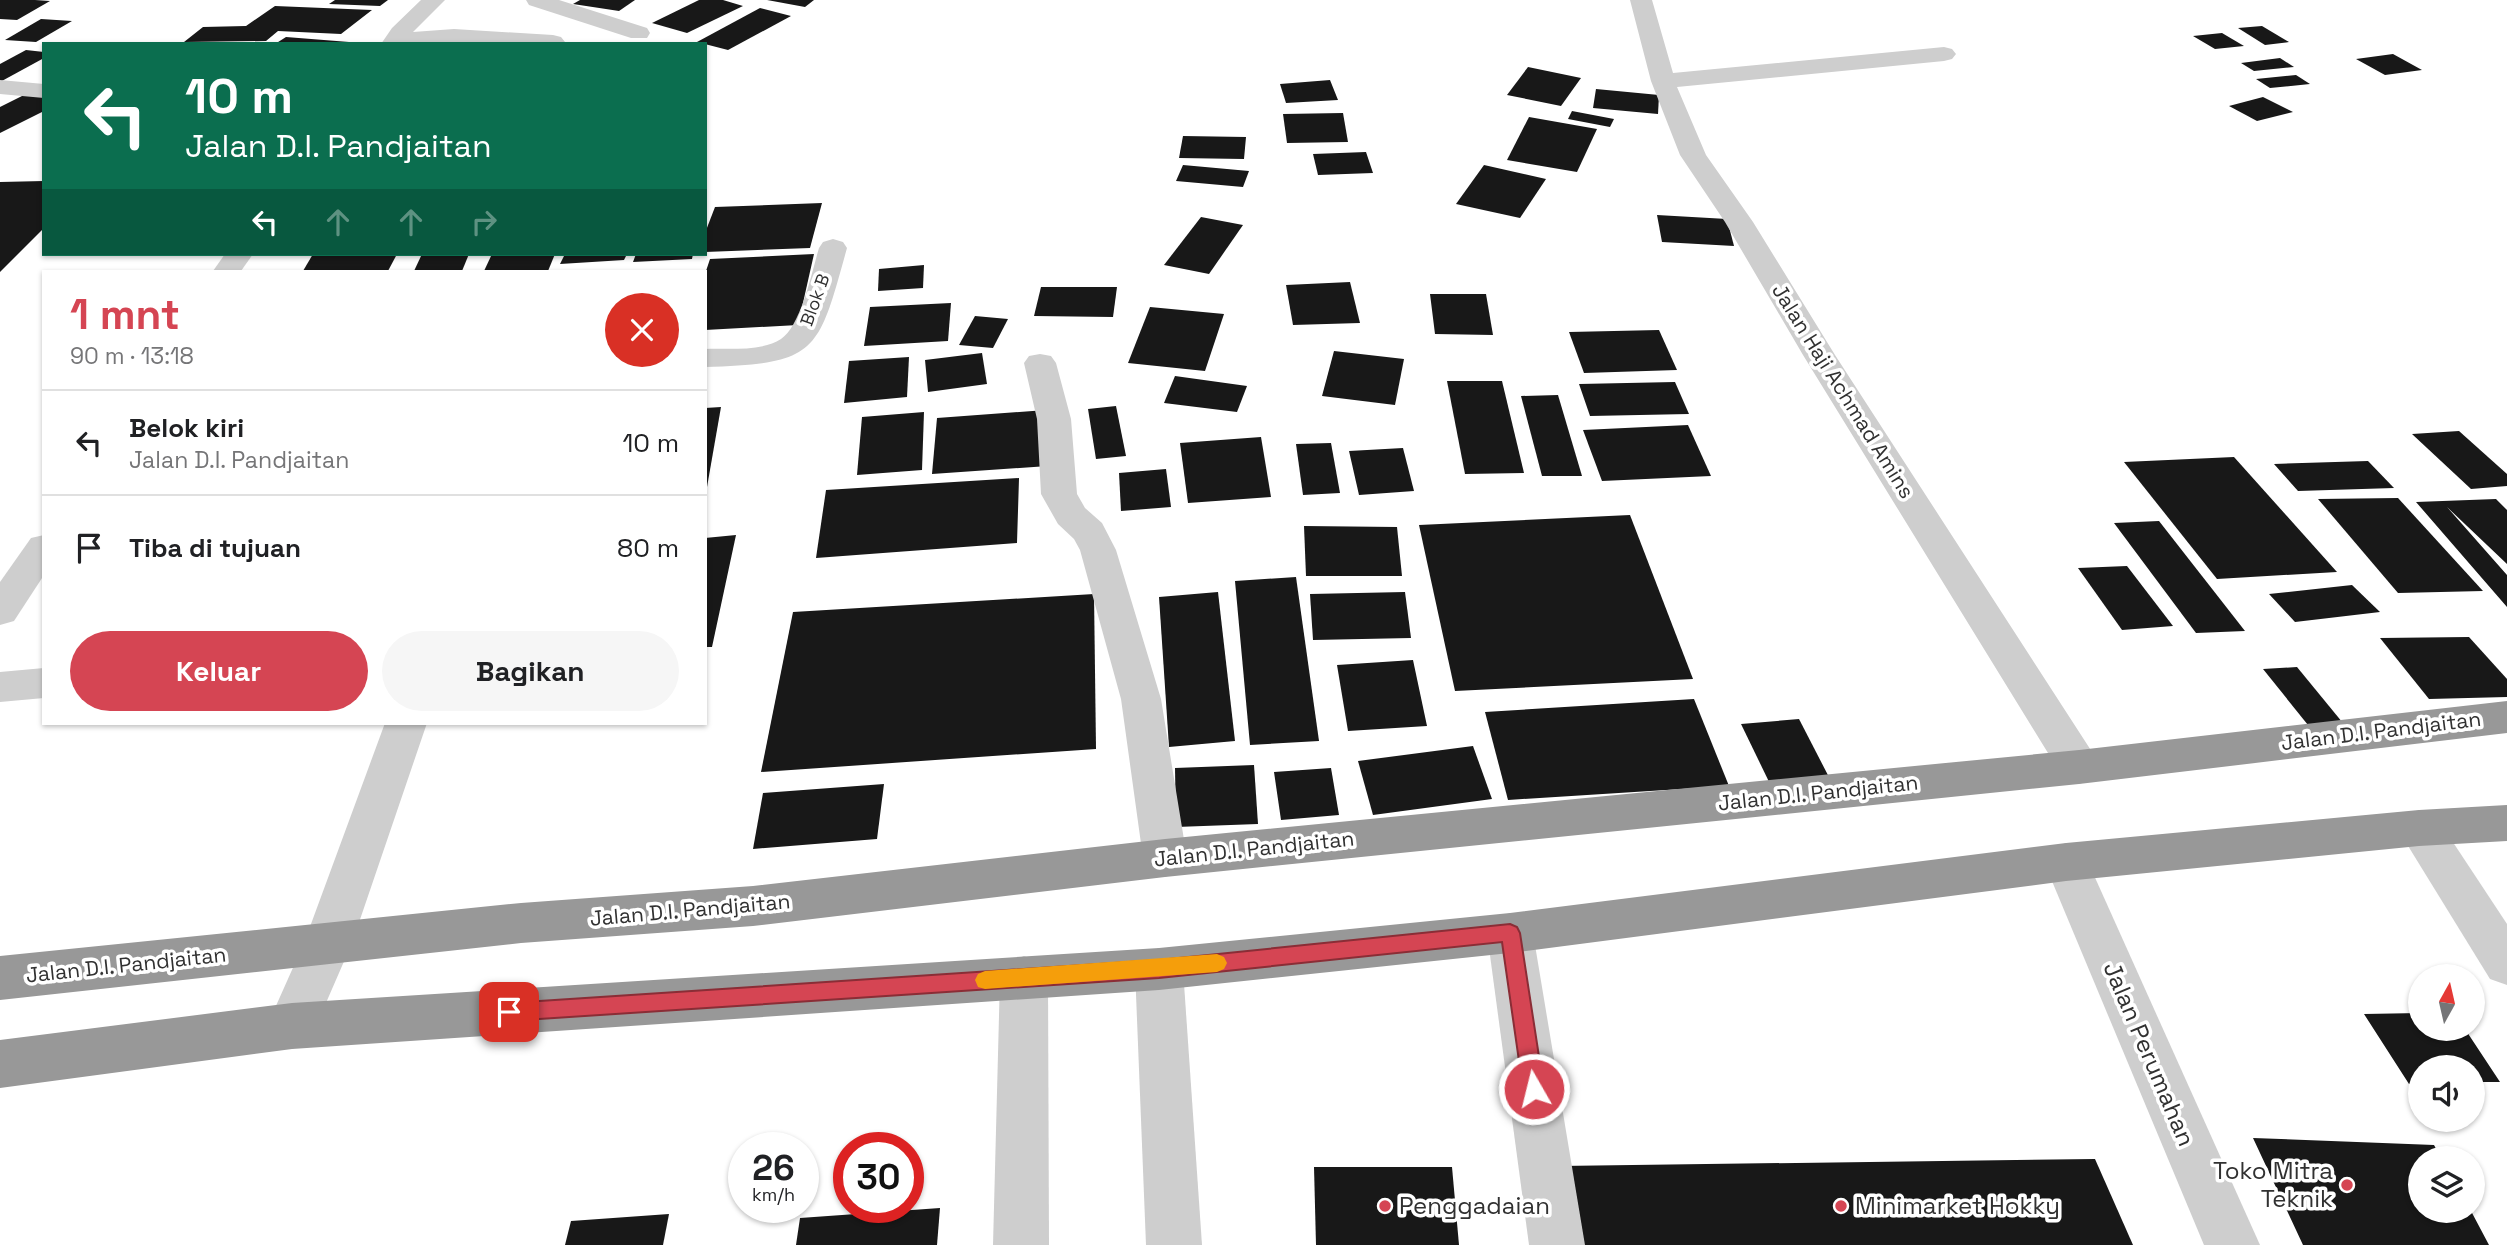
<!DOCTYPE html>
<html lang="id">
<head>
<meta charset="utf-8">
<style>
	body { margin:0; font-family:"Space Grotesk",sans-serif; background:#f6f6f6; color:#202124; height:100vh; display:flex; flex-direction:column; font-size:26px; white-space:nowrap }
	* { box-sizing:border-box; margin:0 }
	p { font-size:23px; color:#757577 }
	.icon { flex:none; width:38px; height:38px; fill:none; stroke:currentColor; stroke-width:2; stroke-linecap:round; stroke-linejoin:round }
	.map { position:relative; flex:1; overflow:hidden }
	.sheet { position:absolute; left:42px; top:270px; width:665px; height:455px; display:flex; flex-direction:column; background:#fff; border-radius:0px; box-shadow:0 2px 5px #0004 }
	.sheet>* { flex:none }
	.hud { position:absolute; left:42px; top:42px; width:665px; height:214px; border-radius:0px; box-shadow:0 2px 5px #0004; background:#0b6e4f; color:#fff; overflow:hidden }
	.needle { width:46px; rotate:8deg }
	.fabs { position:absolute; left:2408px; top:964px; display:grid; gap:14px }
	.fabs a { display:grid; place-items:center; width:77px; height:77px; border-radius:50%; background:#fff; box-shadow:0 2px 5px #0004; font-size:35px }
	.speed { position:absolute; left:728px; top:1132px; display:flex; gap:14px; font-size:35px; font-weight:700; text-align:center }
	.speed>* { display:grid; place-content:center; width:91px; height:91px; border-radius:50%; background:#fff; box-shadow:0 2px 5px #0004; line-height:1 }
	.speed small { font-size:18px; font-weight:400 }
	.speed .limit { border:10px solid #d22; background:#fff; color:#111 }
	.pin { position:absolute; display:grid; place-items:center; width:60px; height:60px; color:#fff; margin:-30px; border-radius:14px; box-shadow:0 4px 10px #0006 }
	.me { position:absolute; width:77px; margin:-38px; rotate:352deg; stroke-linejoin:round; filter:drop-shadow(0 0 5px #0008) }
	.turn { display:flex; align-items:center; gap:24px; height:147px; padding:0 28px; font-size:32px }
	.turn .icon { width:91px; height:91px; stroke-width:2.5 }
	.turn b { display:block; font-size:49px; line-height:60px }
	.lanes { display:flex; align-items:center; height:66px; padding:0 28px; background:#0003; justify-content:center; gap:35px; direction:ltr }
	.lanes .off { opacity:.35 }
	.round { display:grid; place-items:center; flex:none; width:74px; height:74px; border-radius:37px; background:#f6f6f6 }
	.summary { display:flex; align-items:center; justify-content:space-between; height:119px; padding:0 28px }
	h1 { font-size:42px; font-weight:700; line-height:52px; color:#d54553 }
	.cta { display:flex; gap:14px; margin-top:auto; padding:14px 28px }
	.cta a { flex:1; height:80px; border-radius:42px; background:#d54553; color:#fff; font-size:28px; font-weight:700; line-height:80px; text-align:center }
	.cta a+a { background:#f6f6f6; color:#202124 }
	ul { padding:0; list-style:none }
	li { display:flex; align-items:center; gap:21px; height:105px; padding:0 28px; border-top:2px solid #e0e0e0 }
	li div { flex:1 }
	li b { display:block; font-size:26px }
	li em { font-style:normal }
	.map>svg:first-child { display:block }
	.building { fill:#181818 }
	.lines { fill:none; stroke-linecap:round; stroke-linejoin:round }
	.minor { fill:#cecece; fill-rule:evenodd }
	.highway { fill:#989898; fill-rule:evenodd }
	.route { fill:#d54553; stroke:#8a2d36; stroke-width:2 }
	.slow { fill:#f59e0b }
	.poi-dot { fill:#d54553; stroke:#fff; stroke-width:2.5 }
	.labels { text-anchor:middle; stroke-width:7; stroke-linejoin:round; paint-order:stroke }
	.far-street-label { font-size:18px; fill:#313131; stroke:#fff }
	.street-label { font-size:21px; fill:#313131; stroke:#fff }
	.near-street-label { font-size:24px; fill:#313131; stroke:#fff }
	.near-poi-label { font-size:24px; fill:#313131; stroke:#fff; text-anchor:start }
</style>
</head>
<body>
<div class="map">
<svg width="2507" height="1245" viewBox="0 0 2507 1245">
	<rect width="100%" height="100%" fill="#fff"/>
	<g class="building">
		<polygon points="0,0 35,0 50,1 17,20 0,19"/>
		<polygon points="335,0 388,0 380,6 329,4"/>
		<polygon points="580,0 635,0 619,11 573,4"/>
		<polygon points="699,0 723,0 743,6 687,33 652,23"/>
		<polygon points="767,0 814,0 805,7"/>
		<polygon points="275,6 372,10 341,34 278,31 266,41 184,42 203,27 246,26"/>
		<polygon points="760,8 791,16 728,50 697,42"/>
		<polygon points="41,19 72,21 36,42 5,40"/>
		<polygon points="2262,26 2289,42 2265,45 2238,28"/>
		<polygon points="2222,33 2244,46 2215,49 2193,36"/>
		<polygon points="286,37 349,42 349,44 275,44"/>
		<polygon points="26,50 44,52 44,58 0,82 0,64"/>
		<polygon points="2393,54 2422,70 2385,75 2356,59"/>
		<polygon points="2280,58 2294,67 2254,71 2241,63"/>
		<polygon points="1528,67 1581,78 1561,106 1507,95"/>
		<polygon points="2296,75 2310,84 2270,88 2256,79"/>
		<polygon points="1330,80 1338,100 1286,103 1280,84"/>
		<polygon points="1596,89 1659,95 1658,114 1593,108"/>
		<polygon points="30,92 44,94 44,111 0,133 0,107"/>
		<polygon points="2263,97 2293,112 2257,121 2229,106"/>
		<polygon points="1572,111 1614,119 1610,127 1568,119"/>
		<polygon points="1343,113 1348,142 1287,143 1283,114"/>
		<polygon points="1529,117 1597,129 1577,172 1507,160"/>
		<polygon points="1183,136 1246,137 1244,159 1179,158"/>
		<polygon points="1366,152 1373,173 1318,175 1313,154"/>
		<polygon points="1183,165 1249,171 1243,187 1176,181"/>
		<polygon points="1484,165 1546,179 1520,218 1456,204"/>
		<polygon points="44,181 44,228 0,272 0,182"/>
		<polygon points="822,203 810,248 705,252 705,233 715,207"/>
		<polygon points="1657,215 1727,219 1734,246 1662,242"/>
		<polygon points="1201,217 1243,225 1209,274 1164,265"/>
		<polygon points="313,254 397,254 388,271 303,271"/>
		<polygon points="422,254 469,254 462,271 414,271"/>
		<polygon points="492,254 555,254 548,271 484,271"/>
		<polygon points="565,254 627,254 624,260 560,264"/>
		<polygon points="636,254 693,254 692,259 633,262"/>
		<polygon points="814,254 798,325 705,330 705,274 710,259"/>
		<polygon points="924,265 923,288 878,291 879,269"/>
		<polygon points="1350,282 1360,323 1293,325 1286,285"/>
		<polygon points="1041,287 1117,287 1113,317 1034,316"/>
		<polygon points="1430,294 1486,294 1493,335 1435,334"/>
		<polygon points="951,303 948,341 864,346 870,307"/>
		<polygon points="1150,307 1224,314 1205,371 1128,363"/>
		<polygon points="975,316 1008,319 993,348 959,345"/>
		<polygon points="1659,330 1677,370 1584,373 1569,332"/>
		<polygon points="1334,351 1404,359 1395,405 1322,396"/>
		<polygon points="982,353 987,384 928,392 925,360"/>
		<polygon points="909,357 907,397 844,403 849,361"/>
		<polygon points="1175,376 1247,386 1237,412 1164,403"/>
		<polygon points="1447,381 1502,381 1524,473 1465,474"/>
		<polygon points="1675,382 1689,414 1590,416 1579,384"/>
		<polygon points="1558,395 1582,476 1542,476 1521,396"/>
		<polygon points="1116,406 1126,456 1096,459 1088,409"/>
		<polygon points="721,407 707,487 705,487 705,408"/>
		<polygon points="1046,410 1048,466 932,474 937,418"/>
		<polygon points="924,412 922,470 857,475 862,417"/>
		<polygon points="1688,425 1711,476 1602,481 1583,430"/>
		<polygon points="2459,431 2507,474 2507,486 2471,489 2412,434"/>
		<polygon points="1261,437 1271,497 1188,503 1180,443"/>
		<polygon points="1331,443 1340,493 1303,495 1296,444"/>
		<polygon points="1403,448 1414,491 1359,495 1349,451"/>
		<polygon points="2234,457 2337,572 2217,579 2124,462"/>
		<polygon points="2368,461 2394,488 2298,491 2274,464"/>
		<polygon points="1166,469 1171,507 1121,511 1119,473"/>
		<polygon points="1019,478 1017,543 816,558 826,490"/>
		<polygon points="2398,498 2483,591 2398,593 2318,499"/>
		<polygon points="2496,499 2507,510 2507,564 2447,507 2507,575 2507,607 2416,502"/>
		<polygon points="1630,515 1693,679 1455,691 1419,525"/>
		<polygon points="2159,521 2245,631 2196,633 2114,523"/>
		<polygon points="1304,526 1397,527 1402,576 1306,576"/>
		<polygon points="736,535 712,647 705,647 705,538"/>
		<polygon points="2127,566 2173,626 2122,630 2078,568"/>
		<polygon points="1296,577 1319,741 1250,745 1235,581"/>
		<polygon points="2352,585 2380,612 2295,622 2269,594"/>
		<polygon points="1218,592 1235,741 1169,747 1159,597"/>
		<polygon points="1405,592 1411,638 1313,640 1310,594"/>
		<polygon points="1094,594 1096,749 761,772 793,612"/>
		<polygon points="2469,637 2507,679 2507,697 2429,699 2380,638"/>
		<polygon points="1413,660 1427,726 1348,731 1337,665"/>
		<polygon points="2297,667 2347,728 2312,730 2263,669"/>
		<polygon points="1694,699 1729,786 1508,800 1485,712"/>
		<polygon points="1799,719 1832,783 1772,788 1741,724"/>
		<polygon points="1473,746 1492,799 1373,815 1358,761"/>
		<polygon points="1254,765 1258,824 1176,827 1175,768"/>
		<polygon points="1331,768 1339,815 1281,820 1274,772"/>
		<polygon points="884,784 877,839 753,849 763,793"/>
		<polygon points="2420,1013 2420,1029 2465,1029 2500,1082 2473,1082 2473,1068 2420,1068 2420,1083 2409,1084 2364,1014"/>
		<polygon points="2253,1138 2434,1145 2441,1158 2420,1158 2420,1211 2471,1211 2489,1245 2303,1245"/>
		<polygon points="2095,1159 2133,1245 1573,1245 1559,1166"/>
		<polygon points="1314,1167 1452,1167 1459,1245 1316,1245"/>
		<polygon points="940,1208 937,1245 796,1245 800,1218"/>
		<polygon points="669,1214 663,1245 565,1245 571,1221"/>
	</g>
	<g class="lines">
		<g class="minor">
			<polygon points="421,0 445,0 413,32 454,29 553,35 561,37 565,42 381,44 392,28"/>
			<polygon points="526,0 559,0 647,28 650,33 647,38 631,38 529,5"/>
			<polygon points="1630,0 1652,0 1673,73 1944,47 1952,49 1956,54 1952,59 1944,61 1677,87 1706,155 1753,222 1835,355 2094,755 2100,767 2094,779 2079,784 2064,779 1803,355 1725,222 1680,155 1651,81"/>
			<polygon points="0,80 44,84 44,98 0,94"/>
			<path d="M 833,239 L 843,242 L 847,248 C 818,352 819,364 705,367 L 705,349 C 729,348 761,352 781,339 C 801,326 812,271 819,248 L 823,242 Z"/>
			<polygon points="225,254 253,254 241,271 213,271"/>
			<polygon points="1040,354 1051,356 1056,363 1071,419 1077,494 1085,508 1102,523 1116,550 1161,699 1187,858 1181,871 1165,877 1149,871 1143,858 1121,699 1080,550 1074,539 1058,524 1041,494 1037,419 1024,363 1029,356"/>
			<polygon points="44,535 44,575 14,621 0,625 0,582 31,538"/>
			<polygon points="44,668 44,698 0,702 0,672"/>
			<polygon points="385,723 427,723 352,943 309,1042 292,1049 275,1042 267,1026 304,943"/>
			<polygon points="2419,810 2435,815 2507,924 2507,985 2490,979 2397,828 2403,815"/>
			<polygon points="2066,843 2082,849 2088,862 2260,1245 2204,1245 2044,862 2050,849"/>
			<polygon points="1510,913 1527,919 1533,933 1585,1245 1529,1245 1487,933 1493,919"/>
			<polygon points="1159,948 1176,954 1183,969 1202,1245 1146,1245 1135,969 1142,954"/>
			<polygon points="1024,956 1041,963 1048,978 1049,1245 993,1245 1000,978 1007,963"/>
		</g>
		<g class="highway">
			<polygon points="2507,701 2507,733 2079,784 1165,877 753,926 521,943 0,1000 0,956 521,903 753,886 1165,839 2079,750"/>
			<polygon points="2507,805 2507,841 2419,846 2066,881 1510,953 1159,990 292,1049 0,1088 0,1040 292,1003 1159,948 1510,913 2066,843 2419,810"/>
		</g>
	</g>
	<polygon class="route" points="1510,924 1517,927 1520,933 1544,1089 1541,1096 1534,1099 1526,1096 1523,1089 1502,942 1159,978 509,1021 502,1018 499,1012 502,1005 509,1003 1159,960"/>
	<polygon class="slow" points="1217,954 1224,957 1227,963 1224,969 1217,972 985,989 978,987 975,980 978,974 985,971"/>
	<g class="poi-dot">
		<circle cx="2347" cy="1185" r="7"/>
		<circle cx="1385" cy="1206" r="7"/>
		<circle cx="1841" cy="1206" r="7"/>
	</g>
	<g class="labels">
		<g class="far-street-label">
			<text transform="translate(815 300) rotate(-70)" y="6">Blok B</text>
		</g>
		<g class="street-label">
			<text transform="translate(1843 391) rotate(58)" y="7">Jalan Haji Achmad Amins</text>
			<text transform="translate(2381 731) rotate(-7)" y="7">Jalan D.I. Pandjaitan</text>
			<text transform="translate(1818 793) rotate(-6)" y="7">Jalan D.I. Pandjaitan</text>
			<text transform="translate(1254 849) rotate(-6)" y="7">Jalan D.I. Pandjaitan</text>
			<text transform="translate(690 910) rotate(-5)" y="7">Jalan D.I. Pandjaitan</text>
			<text transform="translate(126 965) rotate(-6)" y="7">Jalan D.I. Pandjaitan</text>
		</g>
		<g class="near-street-label">
			<text transform="translate(2149 1054) rotate(67)" y="8">Jalan Perumahan</text>
		</g>
		<g class="near-poi-label">
			<text x="2333" y="1179" text-anchor="end">Toko Mitra<tspan x="2333" dy="28">Teknik</tspan></text>
			<text x="1399" y="1214">Penggadaian</text>
			<text x="1855" y="1214">Minimarket Hokky</text>
		</g>
	</g>
</svg>
<div class="fabs">
<a><svg class="needle" viewBox="-14 -14 28 28"><path d="M0-13l5 13h-10z" fill="#e53935"/><path d="M0 13l5-13h-10z" fill="#757577"/></svg></a>
<a><svg class="icon" aria-label="sound" viewBox="0 0 24 24"><path d="M4 9h4l5-4v14l-5-4H4zM17 9q2 3 0 6"/></svg></a>
<a><svg class="icon" aria-label="layers" viewBox="0 0 24 24"><path d="M12 4l9 5-9 5-9-5zM3 14l9 5 9-5"/></svg></a>
</div>
<div class="speed"><div>26<small>km/h</small></div><div class="limit">30</div></div>
<div class="pin" style="left:509px;top:1012px;background:#d93025"><svg class="icon" aria-label="arrive" viewBox="0 0 24 24"><path d="M6 21V4h12l-3 4 3 4H6"/></svg></div>
<svg class="me" style="left:1534px;top:1089px" viewBox="-20 -20 40 40"><circle r="17" fill="#d54553" stroke="#fff" stroke-width="3"/><path d="M0-11L8 9 0 5-8 9z" fill="#fff"/></svg>
<div class="hud">
<div class="turn"><svg class="icon" aria-label="left" viewBox="0 0 24 24"><path d="M17 20v-9H6M10 6l-5 5 5 5"/></svg><div><b>10 m</b>Jalan D.I. Pandjaitan</div></div>
<div class="lanes"><svg class="icon" aria-label="left" viewBox="0 0 24 24"><path d="M17 20v-9H6M10 6l-5 5 5 5"/></svg><svg class="icon off" aria-label="ahead" viewBox="0 0 24 24"><path d="M12 20V5M6 11l6-6 6 6"/></svg><svg class="icon off" aria-label="ahead" viewBox="0 0 24 24"><path d="M12 20V5M6 11l6-6 6 6"/></svg><svg class="icon off" aria-label="right" viewBox="0 0 24 24"><path d="M7 20v-9h11M14 6l5 5-5 5"/></svg></div>
</div>
<section class="sheet">
<div class="summary"><div><h1>1 mnt</h1><p>90 m · 13:18</p></div><a class="round" style="background:#d93025;color:#fff"><svg class="icon" aria-label="close" viewBox="0 0 24 24"><path d="M6 6l12 12M18 6L6 18"/></svg></a></div>
<ul>
<li><svg class="icon" aria-label="left" viewBox="0 0 24 24"><path d="M17 20v-9H6M10 6l-5 5 5 5"/></svg><div><b>Belok kiri</b><p>Jalan D.I. Pandjaitan</p></div><em>10 m</em></li>
<li><svg class="icon" aria-label="arrive" viewBox="0 0 24 24"><path d="M6 21V4h12l-3 4 3 4H6"/></svg><div><b>Tiba di tujuan</b></div><em>80 m</em></li>
</ul>
<div class="cta"><a>Keluar</a><a>Bagikan</a></div>
</section>
</div>
</body>
</html>
